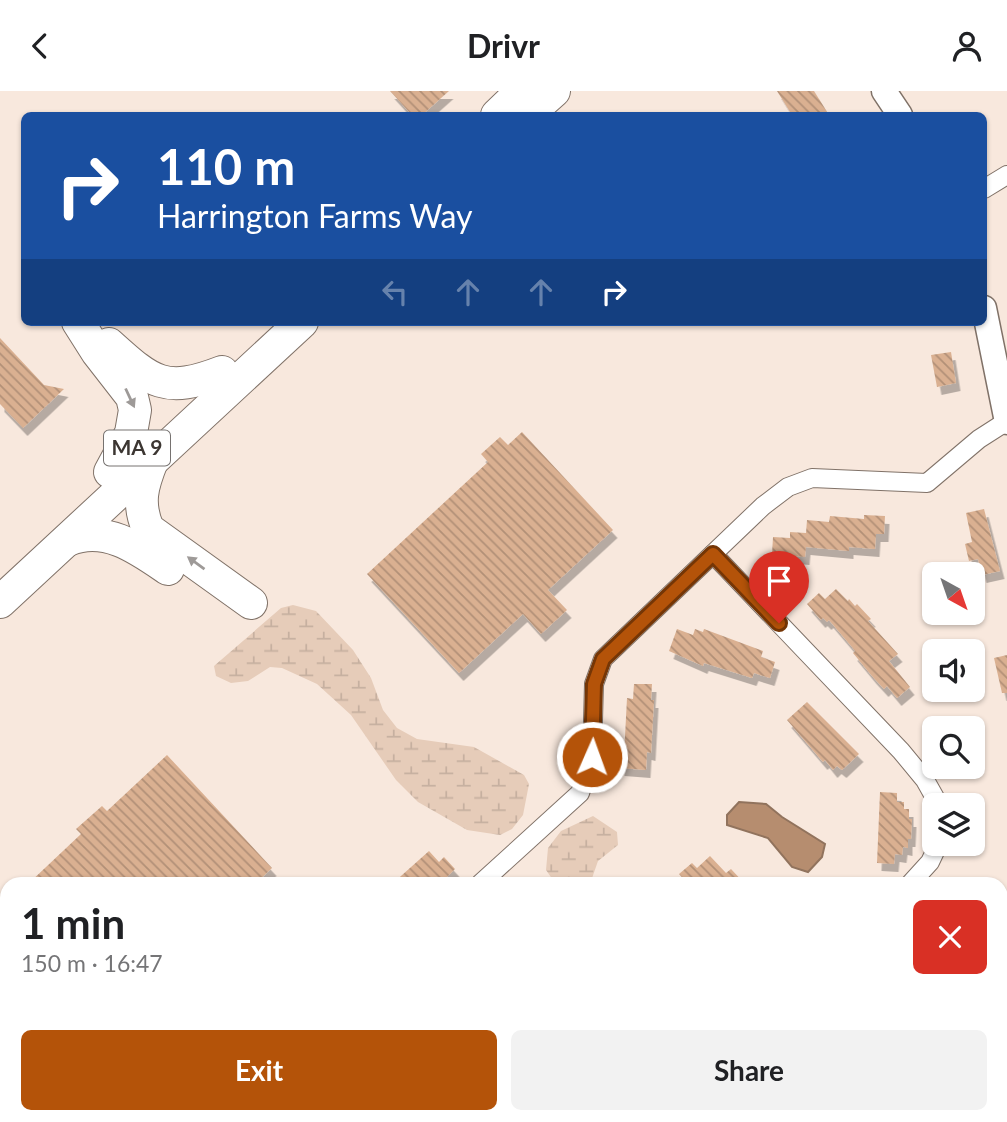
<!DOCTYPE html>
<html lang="en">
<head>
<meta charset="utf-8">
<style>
	body { margin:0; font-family:Lato,sans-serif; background:#f2f2f2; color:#202124; height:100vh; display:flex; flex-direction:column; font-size:26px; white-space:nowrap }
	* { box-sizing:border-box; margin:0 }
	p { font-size:23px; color:#757577 }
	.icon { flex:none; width:38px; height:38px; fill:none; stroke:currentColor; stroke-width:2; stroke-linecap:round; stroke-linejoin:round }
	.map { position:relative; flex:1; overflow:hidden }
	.side { position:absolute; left:0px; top:786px; width:1008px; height:247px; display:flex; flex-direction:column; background:#fff; border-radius:21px 21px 0 0; box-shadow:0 2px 5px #0004 }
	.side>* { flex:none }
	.guide { position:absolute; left:21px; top:21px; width:966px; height:214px; border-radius:10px; box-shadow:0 2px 5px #0004; background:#1a4fa0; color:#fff; overflow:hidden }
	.needle { width:46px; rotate:140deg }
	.fabs { position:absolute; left:922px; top:471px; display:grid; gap:14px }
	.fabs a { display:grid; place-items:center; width:63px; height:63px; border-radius:10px; background:#fff; box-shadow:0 2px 5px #0004; font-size:35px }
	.pin { position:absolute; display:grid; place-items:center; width:60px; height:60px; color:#fff; margin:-72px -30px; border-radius:50% 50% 50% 0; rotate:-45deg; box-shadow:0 0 7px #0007 }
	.pin .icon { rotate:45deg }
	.me { position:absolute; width:77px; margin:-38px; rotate:2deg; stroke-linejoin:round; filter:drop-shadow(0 0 5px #0008) }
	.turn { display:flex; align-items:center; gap:24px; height:147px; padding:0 21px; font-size:32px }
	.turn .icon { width:91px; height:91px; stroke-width:2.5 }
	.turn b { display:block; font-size:49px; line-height:60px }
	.lanes { display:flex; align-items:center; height:66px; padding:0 21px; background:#0003; justify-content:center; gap:35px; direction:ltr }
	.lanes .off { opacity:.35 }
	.round { display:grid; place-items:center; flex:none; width:74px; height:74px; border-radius:10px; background:#f2f2f2 }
	.summary { display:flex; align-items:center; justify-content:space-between; height:119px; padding:0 21px }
	h1 { font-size:42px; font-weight:700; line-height:52px }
	.primary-button { display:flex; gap:14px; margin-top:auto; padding:14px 21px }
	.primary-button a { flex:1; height:80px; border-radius:10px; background:#b45309; color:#fff; font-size:28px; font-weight:700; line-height:80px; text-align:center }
	.primary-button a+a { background:#f2f2f2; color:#202124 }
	header { display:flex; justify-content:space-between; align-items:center; height:91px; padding:0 21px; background:#fff; font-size:32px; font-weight:700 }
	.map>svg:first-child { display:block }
	.wetland { fill:url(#wetland-marsh) }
	.water { fill:#b68d6f; stroke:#91735d; stroke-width:2 }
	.building { fill:url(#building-back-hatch); filter:url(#shadow) }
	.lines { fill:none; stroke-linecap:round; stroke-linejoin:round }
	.street-casing { stroke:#807268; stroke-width:20 }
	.secondary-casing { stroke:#807268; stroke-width:27 }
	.highway-casing { stroke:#807268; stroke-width:34 }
	.street { stroke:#fff; stroke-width:18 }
	.secondary { stroke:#fff; stroke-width:24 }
	.highway { stroke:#fff; stroke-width:32 }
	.oneway { fill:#9e9a98 }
	.route-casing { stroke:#753606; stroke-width:18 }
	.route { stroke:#b45309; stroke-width:12 }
	.labels { text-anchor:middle; stroke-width:6; stroke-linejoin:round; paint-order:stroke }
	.shield { fill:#fff; stroke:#767270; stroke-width:2 }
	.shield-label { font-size:21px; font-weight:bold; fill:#3c3632 }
</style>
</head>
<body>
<header><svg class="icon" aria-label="back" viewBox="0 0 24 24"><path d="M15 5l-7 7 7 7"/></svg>Drivr<svg class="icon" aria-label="person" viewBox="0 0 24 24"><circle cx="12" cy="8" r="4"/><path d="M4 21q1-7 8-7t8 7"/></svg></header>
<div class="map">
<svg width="1007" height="1031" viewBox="0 0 1007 1031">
	<defs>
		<pattern id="wetland-marsh" width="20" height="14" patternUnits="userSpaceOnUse" patternTransform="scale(1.75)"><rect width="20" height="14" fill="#e6ccb9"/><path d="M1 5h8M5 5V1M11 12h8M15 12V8" fill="none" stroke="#c6b0a0"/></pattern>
		<pattern id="building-back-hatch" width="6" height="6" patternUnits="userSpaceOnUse" patternTransform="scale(1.75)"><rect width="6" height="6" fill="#dab091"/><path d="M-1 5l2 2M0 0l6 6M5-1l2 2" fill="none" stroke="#b29077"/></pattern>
		<filter id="shadow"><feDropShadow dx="4.5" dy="8" stdDeviation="0" flood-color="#0004"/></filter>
	</defs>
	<rect width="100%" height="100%" fill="#f8e8dd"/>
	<g class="wetland">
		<polygon points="293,514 316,520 353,559 371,587 383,619 397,637 417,648 474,656 524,684 529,693 523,724 512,738 500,744 467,739 418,711 396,689 351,624 317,593 282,577 270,576 248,590 231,592 216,585 214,575 281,517"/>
		<polygon points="593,725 617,741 618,754 598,770 590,793 555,792 546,779 548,757 561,740"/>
	</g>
	<polygon class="water" points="739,711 766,713 782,726 825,753 822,766 808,781 792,776 768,747 727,734 727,724"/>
	<g class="building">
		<polygon points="390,0 449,0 422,24 412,24"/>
		<polygon points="777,0 814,0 829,24 792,24"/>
		<polygon points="0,247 44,294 64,298 23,337 0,313"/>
		<polygon points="951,261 956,292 937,296 931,264"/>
		<polygon points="522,341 613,439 548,499 567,519 541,543 523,523 459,582 367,483 488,371 481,363 500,346 508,354"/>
		<polygon points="984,418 1000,480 982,484 978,468 969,470 965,453 972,451 966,422"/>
		<polygon points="864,424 885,425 884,443 876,443 875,458 849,456 849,460 806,456 805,466 772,463 773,446 790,447 790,441 806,442 807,429 829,431 830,425 864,428"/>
		<polygon points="836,498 848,510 849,508 855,515 857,513 871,528 868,530 898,563 889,570 910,596 897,607 887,595 884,598 872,585 853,562 855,560 852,556 829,529 827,531 823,527 821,529 807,513 819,502 825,508"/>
		<polygon points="677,538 693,544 695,538 703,541 704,538 763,560 761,566 775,571 770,587 754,582 752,587 704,572 703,575 669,560"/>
		<polygon points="1007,564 1007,602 1002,602 994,567"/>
		<polygon points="634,593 652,593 651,609 654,609 651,662 647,661 646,679 620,677 621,665 624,665 627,607 633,608"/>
		<polygon points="807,611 859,663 842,679 837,675 833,679 825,669 823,671 787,629"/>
		<polygon points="167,664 272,777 255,793 28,793 81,743 76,738 102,715 107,720"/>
		<polygon points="880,701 897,702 897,711 904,711 904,718 909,718 909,728 912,728 911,748 908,748 908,757 903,756 902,764 895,763 894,773 877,772"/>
		<polygon points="429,760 439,771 444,766 455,778 446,787 451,793 392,793"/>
		<polygon points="710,765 726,782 731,778 745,793 688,793 679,783 692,772 697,777"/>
	</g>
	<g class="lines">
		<g class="street-casing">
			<g id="street">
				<polyline points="984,98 1007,84"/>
				<polyline points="713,463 901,660 925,689 939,714"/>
				<polyline points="480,793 580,702 592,666 594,593 603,568 763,415 788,396 812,387 927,392 979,348 1007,330"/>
				<polyline points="910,793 930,771 939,752"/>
				<polyline points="488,1026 490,1031"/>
				<polyline points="218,1031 223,1026"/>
				<polyline points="653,1031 659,1026"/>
				<polyline points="993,1031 1007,1022"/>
			</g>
		</g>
		<g class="secondary-casing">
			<g id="secondary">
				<polyline points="884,0 900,24"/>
				<polyline points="984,217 1007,331"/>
			</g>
		</g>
		<g class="highway-casing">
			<g id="highway">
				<polyline points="497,24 522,0"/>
				<polyline points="527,24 554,0"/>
				<polyline points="78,231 97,261 132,306 135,319 131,342 110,381"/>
				<path d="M 109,253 C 152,292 165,303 222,281"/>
				<path d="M 152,370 C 142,395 137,412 148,438 L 251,512"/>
				<path d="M 68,449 C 105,433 139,458 168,478"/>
				<polyline points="0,511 302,231"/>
			</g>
		</g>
		<use href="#street" class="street"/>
		<use href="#secondary" class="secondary"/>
		<use href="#highway" class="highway"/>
	</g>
	<defs><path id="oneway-solid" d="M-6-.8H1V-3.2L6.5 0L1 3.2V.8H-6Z" transform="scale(1.75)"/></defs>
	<g class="oneway">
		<use href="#oneway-solid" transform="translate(130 307) rotate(65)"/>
		<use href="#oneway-solid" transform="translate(196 472) rotate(-144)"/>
	</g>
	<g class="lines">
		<g class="route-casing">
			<polyline id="route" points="592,666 594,593 603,568 713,463 779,532"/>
		</g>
		<use href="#route" class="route"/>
	</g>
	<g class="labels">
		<rect class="shield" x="104" y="339.5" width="66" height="35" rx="5"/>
		<g class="shield-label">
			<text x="137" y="364">MA 9</text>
		</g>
	</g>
</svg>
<div class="fabs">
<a><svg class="needle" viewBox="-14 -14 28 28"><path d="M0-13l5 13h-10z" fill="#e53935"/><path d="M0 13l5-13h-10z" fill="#757577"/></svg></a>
<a><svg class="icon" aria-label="sound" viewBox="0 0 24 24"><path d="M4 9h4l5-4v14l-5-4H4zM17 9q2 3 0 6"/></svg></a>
<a><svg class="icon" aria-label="search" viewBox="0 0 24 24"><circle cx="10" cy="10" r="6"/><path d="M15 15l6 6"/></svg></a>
<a><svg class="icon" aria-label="layers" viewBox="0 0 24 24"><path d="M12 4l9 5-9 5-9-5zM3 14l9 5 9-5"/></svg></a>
</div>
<div class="pin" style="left:779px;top:532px;background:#d93025"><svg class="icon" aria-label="arrive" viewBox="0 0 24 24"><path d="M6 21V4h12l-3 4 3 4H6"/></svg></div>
<svg class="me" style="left:592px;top:666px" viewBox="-20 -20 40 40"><circle r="17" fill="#b45309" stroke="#fff" stroke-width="3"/><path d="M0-11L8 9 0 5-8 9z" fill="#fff"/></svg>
<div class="guide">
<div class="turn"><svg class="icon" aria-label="right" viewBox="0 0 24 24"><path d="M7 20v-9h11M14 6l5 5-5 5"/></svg><div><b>110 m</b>Harrington Farms Way</div></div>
<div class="lanes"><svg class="icon off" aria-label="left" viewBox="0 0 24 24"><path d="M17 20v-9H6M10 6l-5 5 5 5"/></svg><svg class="icon off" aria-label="ahead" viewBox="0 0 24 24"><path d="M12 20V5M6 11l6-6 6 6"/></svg><svg class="icon off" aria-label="ahead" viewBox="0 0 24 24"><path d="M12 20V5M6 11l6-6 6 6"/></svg><svg class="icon" aria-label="right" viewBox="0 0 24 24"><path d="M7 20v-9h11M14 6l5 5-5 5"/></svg></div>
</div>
<section class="side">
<div class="summary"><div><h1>1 min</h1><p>150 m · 16:47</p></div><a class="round" style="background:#d93025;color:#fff"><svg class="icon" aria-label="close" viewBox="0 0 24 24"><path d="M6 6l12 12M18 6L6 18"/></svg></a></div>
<div class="primary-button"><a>Exit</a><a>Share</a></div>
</section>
</div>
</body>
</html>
